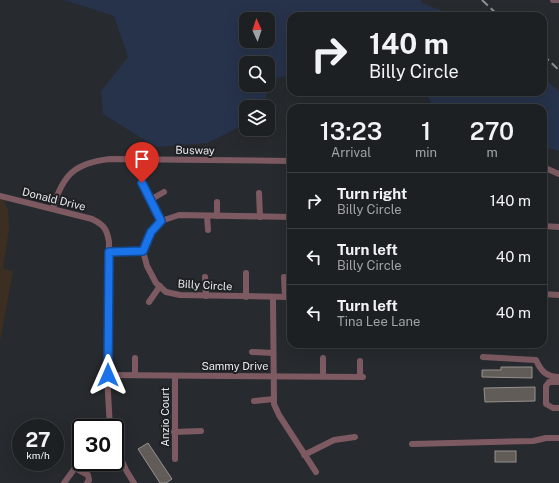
<!DOCTYPE html>
<html lang="en">
<head>
<meta charset="utf-8">
<style>
	body { margin:0; font-family:"Public Sans",sans-serif; background:#2a2d2f; color:#f1f3f6; height:100vh; display:flex; flex-direction:column; font-size:15px; white-space:nowrap }
	* { box-sizing:border-box; margin:0 }
	p { font-size:13px; color:#a0a3a5 }
	.icon { flex:none; width:22px; height:22px; fill:none; stroke:currentColor; stroke-width:2; stroke-linecap:round; stroke-linejoin:round }
	.map { position:relative; flex:1; overflow:hidden }
	.drawer { position:absolute; left:287px; top:104px; width:260px; height:244px; display:flex; flex-direction:column; background:#1d2022; border-radius:12px; box-shadow:0 4px 16px #0002,0 0 0 1px #3b3e40 }
	.drawer>* { flex:none }
	.banner { position:absolute; left:287px; top:12px; width:260px; height:84px; border-radius:12px; box-shadow:0 4px 16px #0002,0 0 0 1px #3b3e40; background:#1d2022; color:#f1f3f6; overflow:hidden }
	.needle { width:26px; rotate:357deg }
	.tools { position:absolute; left:239px; top:12px; display:grid; gap:8px }
	.tools a { display:grid; place-items:center; width:36px; height:36px; border-radius:8px; background:#1d2022; box-shadow:0 4px 16px #0002,0 0 0 1px #3b3e40; font-size:20px }
	.speed { position:absolute; left:12px; top:419px; display:flex; gap:8px; font-size:20px; font-weight:700; text-align:center }
	.speed>* { display:grid; place-content:center; width:52px; height:52px; border-radius:50%; background:#1d2022; box-shadow:0 4px 16px #0002,0 0 0 1px #3b3e40; line-height:1 }
	.speed small { font-size:10px; font-weight:400 }
	.speed .limit { border:2px solid #111; border-radius:6px; background:#fff; color:#111 }
	.pin { position:absolute; display:grid; place-items:center; width:34px; height:34px; color:#fff; margin:-41px -17px; border-radius:50% 50% 50% 0; rotate:-45deg; box-shadow:0 0 4px #0007 }
	.pin .icon { rotate:45deg }
	.me { position:absolute; width:44px; margin:-22px; rotate:0deg; stroke-linejoin:round; filter:drop-shadow(0 0 3px #0008) }
	.turn { display:flex; align-items:center; gap:14px; height:84px; padding:0 16px; font-size:18px }
	.turn .icon { width:52px; height:52px; stroke-width:2.5 }
	.turn b { display:block; font-size:28px; line-height:34px }
	.eta { display:flex; justify-content:space-evenly; align-items:center; height:68px; text-align:center }
	.eta b { font-size:24px; font-weight:600; line-height:28px }
	ul { padding:0; list-style:none }
	li { display:flex; align-items:center; gap:12px; height:56px; padding:0 16px; border-top:1px solid #3b3e40 }
	li div { flex:1 }
	li b { display:block; font-size:15px }
	li em { font-style:normal }
	.map>svg:first-child { display:block }
	.education { fill:#3c2e21 }
	.green { fill:#27334b; fill-rule:evenodd }
	.building { fill:#625c59; stroke:#97918d }
	.lines { fill:none; stroke-linecap:round; stroke-linejoin:round }
	.minor { stroke:#7d5a62; stroke-width:6 }
	.rail { stroke:#8e9194; stroke-width:2; stroke-dasharray:8 4; stroke-linecap:butt }
	.route-casing { stroke:#114b97; stroke-width:10 }
	.route { stroke:#1a73e8; stroke-width:7 }
	.labels { text-anchor:middle; stroke-width:4; stroke-linejoin:round; paint-order:stroke }
	.street-label { font-size:11px; fill:#e6e8eb; stroke:#1e2024 }
</style>
</head>
<body>
<div class="map">
<svg width="559" height="483" viewBox="0 0 559 483">
	<rect width="100%" height="100%" fill="#272a2e"/>
	<polygon class="education" points="0,196 2,197 8,210 9,229 3,269 13,271 0,342"/>
	<g class="green">
		<path d="M 64,0 L 420,0 L 422,3 L 456,16 L 291,16 L 291,75 L 269,80 L 268,84 L 268,63 L 246,63 L 246,85 L 268,85 L 264,107 L 246,107 L 246,124 L 207,143 L 156,147 L 103,114 L 101,91 L 128,57 L 114,16 ZM 246,19 L 268,19 L 268,41 L 246,41 Z"/>
		<polygon points="543,78 559,91 559,151 543,147 543,108 434,108 428,97 419,92 543,92"/>
	</g>
	<g class="building">
		<polygon points="501,367 532,367 532,378 482,377 482,370 501,370"/>
		<polygon points="535,387 535,401 485,402 484,388"/>
		<polygon points="148,443 172,479 166,483 160,483 138,449"/>
		<rect x="495" y="451" width="21" height="11"/>
	</g>
	<g class="lines">
		<g class="minor">
			<polyline points="553,0 559,0"/>
			<polyline points="543,167 559,174"/>
			<polyline points="141,183 161,221"/>
			<polyline points="259,193 260,217"/>
			<path d="M 0,196 L 92,219 C 104,225 107,229 109,242 L 107,375 L 110,428"/>
			<polyline points="150,200 164,192"/>
			<path d="M 53,208 C 63,174 75,163 110,159 L 291,161"/>
			<polyline points="207,216 208,230"/>
			<polyline points="217,216 217,202"/>
			<polyline points="291,217 179,215 161,221 151,232 143,251 147,266 156,283 166,292 180,295 291,297"/>
			<polyline points="543,226 559,227"/>
			<polyline points="109,252 143,251"/>
			<polyline points="246,273 246,297"/>
			<polyline points="205,277 206,296"/>
			<polyline points="284,277 285,297"/>
			<polyline points="543,294 559,295"/>
			<polyline points="273,297 274,404 279,415 316,472"/>
			<polyline points="149,302 160,286"/>
			<polyline points="252,352 273,353"/>
			<path d="M 483,357 L 536,360 C 541,371 546,377 559,377"/>
			<polyline points="107,375 363,377"/>
			<polyline points="135,375 135,358"/>
			<polyline points="175,376 175,459"/>
			<polyline points="323,376 323,358"/>
			<polyline points="360,377 360,361"/>
			<polyline points="559,382 549,382 546,386 546,404 553,408 559,408"/>
			<polyline points="254,401 274,399"/>
			<polyline points="174,432 201,431"/>
			<polyline points="412,444 533,441 546,438 559,438"/>
			<polyline points="115,446 126,470 134,483"/>
			<polyline points="304,455 334,440 355,437"/>
			<polyline points="64,483 75,468 88,475 89,480 87,483"/>
		</g>
		<g class="rail">
			<polyline points="482,0 499,16"/>
			<polyline points="543,55 559,70"/>
		</g>
	</g>
	<g class="lines">
		<g class="route-casing">
			<polyline id="route" points="108,375 109,252 143,251 151,232 161,221 142,183"/>
		</g>
		<use href="#route" class="route"/>
	</g>
	<g class="labels">
		<g class="street-label">
			<text transform="translate(195 150) rotate(1)" y="4">Busway</text>
			<text transform="translate(54 199) rotate(14)" y="4">Donald Drive</text>
			<text transform="translate(205 285) rotate(3)" y="4">Billy Circle</text>
			<text x="235" y="370">Sammy Drive</text>
			<text transform="translate(165 417) rotate(-90)" y="4">Anzio Court</text>
		</g>
	</g>
</svg>
<div class="tools">
<a><svg class="needle" viewBox="-14 -14 28 28"><path d="M0-13l5 13h-10z" fill="#e53935"/><path d="M0 13l5-13h-10z" fill="#a0a3a5"/></svg></a>
<a><svg class="icon" aria-label="search" viewBox="0 0 24 24"><circle cx="10" cy="10" r="6"/><path d="M15 15l6 6"/></svg></a>
<a><svg class="icon" aria-label="layers" viewBox="0 0 24 24"><path d="M12 4l9 5-9 5-9-5zM3 14l9 5 9-5"/></svg></a>
</div>
<div class="speed"><div>27<small>km/h</small></div><div class="limit">30</div></div>
<div class="pin" style="left:142px;top:183px;background:#d93025"><svg class="icon" aria-label="arrive" viewBox="0 0 24 24"><path d="M6 21V4h12l-3 4 3 4H6"/></svg></div>
<svg class="me" style="left:108px;top:375px" viewBox="-20 -20 40 40"><path d="M0-17L14 15 0 8-14 15z" fill="#1a73e8" stroke="#fff" stroke-width="4"/></svg>
<div class="banner">
<div class="turn"><svg class="icon" aria-label="right" viewBox="0 0 24 24"><path d="M7 20v-9h11M14 6l5 5-5 5"/></svg><div><b>140 m</b>Billy Circle</div></div>
</div>
<section class="drawer">
<div class="eta">
<div><b>13:23</b><p>Arrival</p></div>
<div><b>1</b><p>min</p></div>
<div><b>270</b><p>m</p></div>
</div>
<ul>
<li><svg class="icon" aria-label="right" viewBox="0 0 24 24"><path d="M7 20v-9h11M14 6l5 5-5 5"/></svg><div><b>Turn right</b><p>Billy Circle</p></div><em>140 m</em></li>
<li><svg class="icon" aria-label="left" viewBox="0 0 24 24"><path d="M17 20v-9H6M10 6l-5 5 5 5"/></svg><div><b>Turn left</b><p>Billy Circle</p></div><em>40 m</em></li>
<li><svg class="icon" aria-label="left" viewBox="0 0 24 24"><path d="M17 20v-9H6M10 6l-5 5 5 5"/></svg><div><b>Turn left</b><p>Tina Lee Lane</p></div><em>40 m</em></li>
</ul>
</section>
</div>
</body>
</html>
